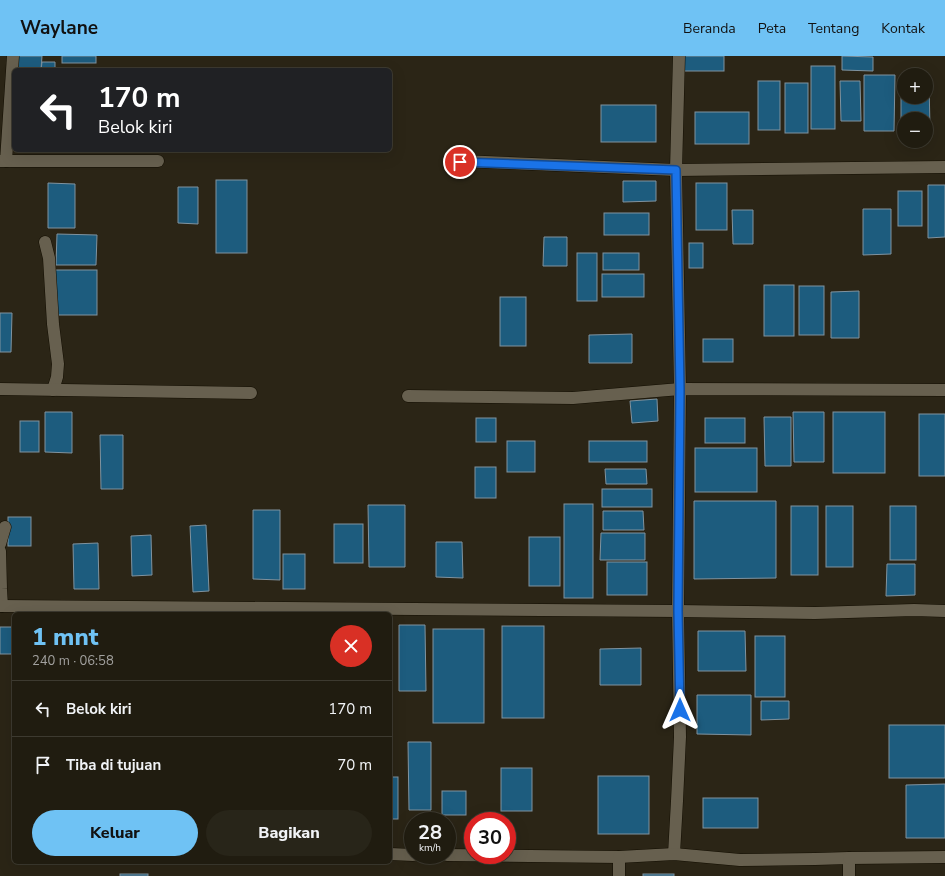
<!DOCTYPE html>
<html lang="id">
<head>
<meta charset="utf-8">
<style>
	body { margin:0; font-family:"Nunito Sans",sans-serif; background:#282519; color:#f1f3f6; height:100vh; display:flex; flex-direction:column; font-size:15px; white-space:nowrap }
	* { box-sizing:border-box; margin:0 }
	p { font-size:13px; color:#a2a19f }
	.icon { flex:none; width:22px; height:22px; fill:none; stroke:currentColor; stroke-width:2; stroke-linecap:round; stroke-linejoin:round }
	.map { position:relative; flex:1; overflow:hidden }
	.drawer { position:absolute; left:12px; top:556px; width:380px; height:252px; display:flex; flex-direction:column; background:#201c10; border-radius:6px; box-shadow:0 4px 16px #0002,0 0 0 1px #3d3a30 }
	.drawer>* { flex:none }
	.hud { position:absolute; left:12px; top:12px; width:380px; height:84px; border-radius:6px; box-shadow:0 4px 16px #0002,0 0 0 1px #3d3a30; background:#202124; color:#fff; overflow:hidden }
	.tools { position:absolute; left:897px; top:12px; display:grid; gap:8px }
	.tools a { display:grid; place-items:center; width:36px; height:36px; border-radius:50%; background:#201c10; box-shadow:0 4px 16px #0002,0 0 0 1px #3d3a30; font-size:20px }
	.speed { position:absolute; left:404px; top:756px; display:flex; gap:8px; font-size:20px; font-weight:700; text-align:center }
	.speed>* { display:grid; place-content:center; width:52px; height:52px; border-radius:50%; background:#201c10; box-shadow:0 4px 16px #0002,0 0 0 1px #3d3a30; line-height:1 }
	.speed small { font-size:10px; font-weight:400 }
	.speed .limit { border:6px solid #d22; background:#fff; color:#111 }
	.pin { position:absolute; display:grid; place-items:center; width:34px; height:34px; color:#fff; margin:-17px; border:2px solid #fff; border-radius:50%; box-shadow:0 1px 4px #0007 }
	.me { position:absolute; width:44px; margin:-22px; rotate:0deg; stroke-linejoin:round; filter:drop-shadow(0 0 3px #0008) }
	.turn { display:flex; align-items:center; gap:14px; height:84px; padding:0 20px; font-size:18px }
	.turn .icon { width:52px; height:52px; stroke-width:2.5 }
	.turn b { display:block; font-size:28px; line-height:34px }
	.round { display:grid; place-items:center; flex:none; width:42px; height:42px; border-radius:21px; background:#282519 }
	.head { display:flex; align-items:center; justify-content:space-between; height:68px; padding:0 20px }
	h1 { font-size:24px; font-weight:800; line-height:30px; color:#6fc2f4 }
	.action { display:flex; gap:8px; margin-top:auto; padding:8px 20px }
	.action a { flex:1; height:46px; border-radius:24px; background:#6fc2f4; color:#111; font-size:16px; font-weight:800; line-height:46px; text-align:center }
	.action a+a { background:#282519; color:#f1f3f6 }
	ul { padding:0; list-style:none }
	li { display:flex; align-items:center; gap:12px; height:56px; padding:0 20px; border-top:1px solid #3d3a30 }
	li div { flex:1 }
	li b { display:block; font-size:15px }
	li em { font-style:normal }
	header { display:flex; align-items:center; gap:24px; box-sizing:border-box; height:56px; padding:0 20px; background:#6fc2f4; color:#111 }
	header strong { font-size:19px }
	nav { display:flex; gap:22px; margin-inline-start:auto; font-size:14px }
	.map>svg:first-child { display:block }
	.building { fill:#1d5c7e; stroke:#80939f }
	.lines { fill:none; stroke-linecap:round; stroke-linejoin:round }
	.minor-casing { stroke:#130e02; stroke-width:13 }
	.minor { stroke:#67604f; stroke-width:12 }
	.route-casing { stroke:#114b97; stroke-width:10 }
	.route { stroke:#1a73e8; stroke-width:7 }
</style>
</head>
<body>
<header>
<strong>Waylane</strong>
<nav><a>Beranda</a><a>Peta</a><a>Tentang</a><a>Kontak</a></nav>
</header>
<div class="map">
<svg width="945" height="820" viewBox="0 0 945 820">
	<rect width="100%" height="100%" fill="#2b2516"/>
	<g class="building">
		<polygon points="16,0 42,0 41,14 17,14"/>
		<rect x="62" y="0" width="34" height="7"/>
		<rect x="684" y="0" width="40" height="15"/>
		<polygon points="842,0 873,1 873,15 842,14"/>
		<polygon points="42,6 55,6 55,14 41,14"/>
		<rect x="811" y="10" width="24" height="63"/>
		<polygon points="864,19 895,19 894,75 864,75"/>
		<rect x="758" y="25" width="22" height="49"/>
		<polygon points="840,25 860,25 861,65 841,65"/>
		<polygon points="901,26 904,26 904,41 926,41 926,26 929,26 930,72 926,72 926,63 904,63 904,73 901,73"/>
		<rect x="785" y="27" width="23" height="50"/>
		<rect x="601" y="49" width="55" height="37"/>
		<rect x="695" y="56" width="54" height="32"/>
		<rect x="216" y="124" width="31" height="73"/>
		<polygon points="623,125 656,125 656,145 623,146"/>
		<polygon points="48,127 75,128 75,172 48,172"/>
		<rect x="696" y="127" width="31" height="47"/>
		<polygon points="928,129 945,129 945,181 928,182"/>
		<polygon points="178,131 198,131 198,168 178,167"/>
		<rect x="898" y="135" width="24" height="35"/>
		<polygon points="863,153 891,153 891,198 863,199"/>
		<polygon points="732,154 753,154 753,188 733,188"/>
		<rect x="604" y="157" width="45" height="22"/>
		<polygon points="57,178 97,179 96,209 56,209"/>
		<polygon points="544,181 567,181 567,210 543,210"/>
		<rect x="689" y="187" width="14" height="25"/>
		<rect x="577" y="197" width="20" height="48"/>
		<rect x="603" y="197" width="36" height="17"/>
		<rect x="53" y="214" width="44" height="45"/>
		<rect x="602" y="218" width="42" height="23"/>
		<rect x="764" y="229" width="30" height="51"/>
		<rect x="799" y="230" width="25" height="49"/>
		<polygon points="859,235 859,282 831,282 831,236"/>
		<rect x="500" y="241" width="26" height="49"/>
		<polygon points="0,257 12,257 11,296 0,296"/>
		<polygon points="632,278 632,307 589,307 589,279"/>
		<rect x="703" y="283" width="30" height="23"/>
		<polygon points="657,343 658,365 632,367 630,345"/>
		<polygon points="45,356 72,356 72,397 45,396"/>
		<polygon points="793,356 824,356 824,406 794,406"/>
		<rect x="833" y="356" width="52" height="61"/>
		<rect x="919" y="358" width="26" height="62"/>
		<polygon points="764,361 791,361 791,410 765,410"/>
		<rect x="476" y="362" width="20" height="24"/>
		<rect x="705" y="362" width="40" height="25"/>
		<rect x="20" y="365" width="19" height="31"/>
		<polygon points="100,379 123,379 123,433 101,433"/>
		<rect x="507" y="385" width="28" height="31"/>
		<rect x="589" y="385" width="58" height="21"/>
		<rect x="695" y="392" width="62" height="44"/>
		<rect x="475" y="411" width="21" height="31"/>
		<polygon points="605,413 646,413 647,428 606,428"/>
		<rect x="602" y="433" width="50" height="18"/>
		<polygon points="694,445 776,445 776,522 694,523"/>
		<rect x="564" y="448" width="29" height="94"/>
		<polygon points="368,449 405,449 405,511 369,511"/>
		<rect x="791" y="450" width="27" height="69"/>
		<rect x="826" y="450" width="27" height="61"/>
		<rect x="890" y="450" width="26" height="54"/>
		<polygon points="253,454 280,454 280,524 253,523"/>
		<polygon points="603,455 643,455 644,474 603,474"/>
		<rect x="8" y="461" width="23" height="29"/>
		<rect x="334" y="468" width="29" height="39"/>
		<polygon points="206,469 209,535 193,536 190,470"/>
		<polygon points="601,477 645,477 645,504 600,504"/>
		<polygon points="151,479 152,519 132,520 131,480"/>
		<rect x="529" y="481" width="31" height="49"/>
		<polygon points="436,486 462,486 463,522 436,521"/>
		<polygon points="98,487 99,533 74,533 73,488"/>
		<rect x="283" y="498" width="22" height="35"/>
		<rect x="607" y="506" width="40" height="33"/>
		<polygon points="887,508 915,508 915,539 886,540"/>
		<polygon points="399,569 425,569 426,635 399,635"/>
		<rect x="502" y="570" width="42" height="92"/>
		<rect x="0" y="571" width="14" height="27"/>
		<rect x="433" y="573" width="51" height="94"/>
		<polygon points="698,575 745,575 746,615 698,615"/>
		<rect x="755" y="580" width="30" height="61"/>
		<polygon points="641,592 641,629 600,629 600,593"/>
		<polygon points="697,639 751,639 751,679 697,678"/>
		<polygon points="761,645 789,645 789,663 761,664"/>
		<rect x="889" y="669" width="56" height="53"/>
		<polygon points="408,686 431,686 431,754 409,754"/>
		<rect x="501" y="712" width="31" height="43"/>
		<rect x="598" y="720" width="51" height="58"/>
		<rect x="390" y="721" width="8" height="42"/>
		<polygon points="945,728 945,782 906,782 906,729"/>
		<rect x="442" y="735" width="24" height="24"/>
		<rect x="703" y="742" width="55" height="30"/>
		<rect x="120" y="818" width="28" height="2"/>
		<rect x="643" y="818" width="31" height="2"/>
	</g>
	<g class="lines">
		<g class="minor-casing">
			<g id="minor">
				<polyline points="0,105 158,105"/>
				<polyline points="6,105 13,0"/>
				<polyline points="460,105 676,114 945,111"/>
				<polyline points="45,186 49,202 53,268 58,308 57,321 53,334"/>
				<polyline points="0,333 251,337"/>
				<polyline points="408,340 573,342 680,333 945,334"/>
				<polyline points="0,488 5,471"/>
				<polyline points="0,495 1,533 2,550"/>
				<polyline points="0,550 678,555 815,557 914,554 945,555"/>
				<polyline points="390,798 413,799"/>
				<polyline points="674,798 677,745 680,681 678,555 680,333 676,114 679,0"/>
				<polyline points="447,799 619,801 674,798 740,804 815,803 849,802 849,820"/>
				<polyline points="619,801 619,820"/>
				<polyline points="849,802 945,801"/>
			</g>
		</g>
		<use href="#minor" class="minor"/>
	</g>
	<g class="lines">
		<g class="route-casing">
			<polyline id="route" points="460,106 676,114 680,333 678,555 680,654"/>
		</g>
		<use href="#route" class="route"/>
	</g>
</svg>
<div class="tools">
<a>+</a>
<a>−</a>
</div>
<div class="speed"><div>28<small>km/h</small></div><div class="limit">30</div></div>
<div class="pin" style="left:460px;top:106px;background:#d93025"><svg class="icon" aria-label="arrive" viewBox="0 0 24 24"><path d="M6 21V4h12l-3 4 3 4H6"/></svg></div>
<svg class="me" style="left:680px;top:654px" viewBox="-20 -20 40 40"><path d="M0-17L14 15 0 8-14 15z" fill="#1a73e8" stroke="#fff" stroke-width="4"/></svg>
<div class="hud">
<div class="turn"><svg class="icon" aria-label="left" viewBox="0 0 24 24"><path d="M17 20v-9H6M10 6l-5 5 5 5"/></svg><div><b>170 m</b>Belok kiri</div></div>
</div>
<section class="drawer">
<div class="head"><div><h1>1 mnt</h1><p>240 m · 06:58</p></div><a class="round" style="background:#d93025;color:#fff"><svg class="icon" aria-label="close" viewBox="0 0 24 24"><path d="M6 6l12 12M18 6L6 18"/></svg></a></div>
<ul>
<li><svg class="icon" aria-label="left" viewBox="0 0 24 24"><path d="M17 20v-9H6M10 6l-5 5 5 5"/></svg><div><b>Belok kiri</b></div><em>170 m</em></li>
<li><svg class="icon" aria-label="arrive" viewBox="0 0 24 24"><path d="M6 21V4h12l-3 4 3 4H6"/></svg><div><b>Tiba di tujuan</b></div><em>70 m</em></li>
</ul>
<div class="action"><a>Keluar</a><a>Bagikan</a></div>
</section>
</div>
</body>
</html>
